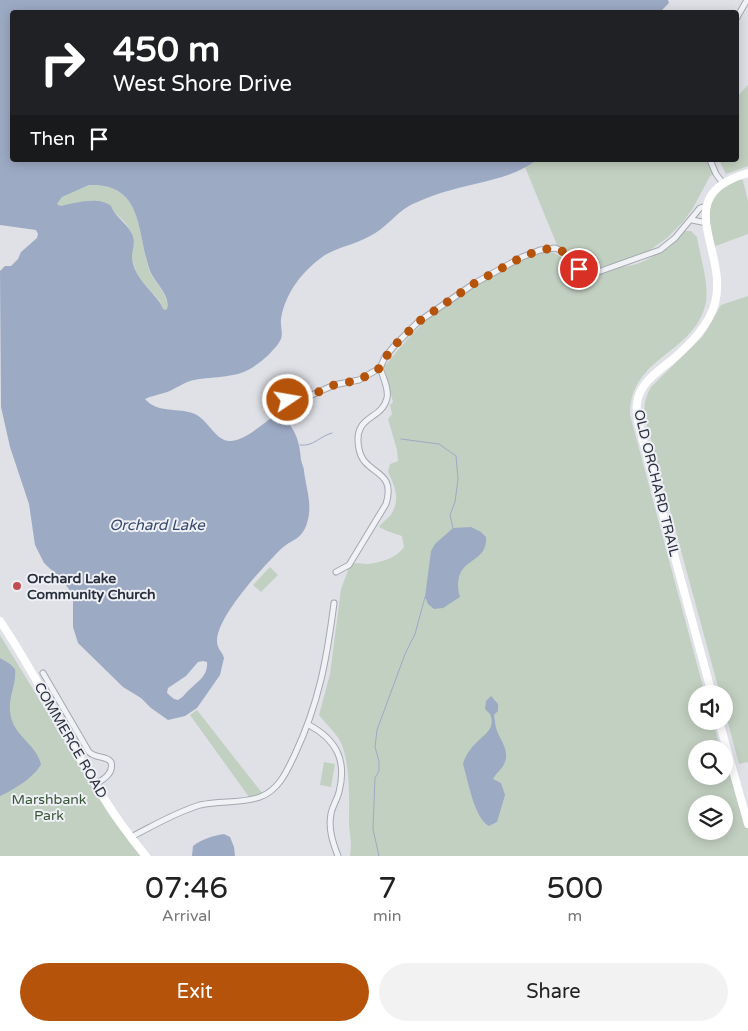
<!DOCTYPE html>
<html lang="en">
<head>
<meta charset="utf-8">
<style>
	body { margin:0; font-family:"Varela Round",sans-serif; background:#f2f2f2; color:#222; height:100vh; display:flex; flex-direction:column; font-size:19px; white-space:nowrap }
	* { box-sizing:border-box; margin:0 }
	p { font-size:16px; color:#767676 }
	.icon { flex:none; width:28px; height:28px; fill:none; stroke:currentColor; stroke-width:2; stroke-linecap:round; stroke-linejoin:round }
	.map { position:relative; height:856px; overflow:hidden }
	.panel { display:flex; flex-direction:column; background:#fff; flex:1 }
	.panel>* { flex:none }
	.banner { position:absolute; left:10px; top:10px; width:729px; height:152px; border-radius:5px; box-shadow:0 2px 12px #0003; background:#202124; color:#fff; overflow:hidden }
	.buttons { position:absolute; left:688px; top:685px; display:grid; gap:10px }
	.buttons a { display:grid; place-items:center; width:45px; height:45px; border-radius:50%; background:#fff; box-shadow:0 2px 12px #0003; font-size:25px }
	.pin { position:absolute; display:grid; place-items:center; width:42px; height:42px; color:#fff; margin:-21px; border:2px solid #fff; border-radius:50%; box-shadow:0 1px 5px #0007 }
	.me { position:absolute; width:55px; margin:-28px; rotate:78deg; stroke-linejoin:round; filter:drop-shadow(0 0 4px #0008) }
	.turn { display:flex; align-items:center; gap:18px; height:105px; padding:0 20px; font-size:22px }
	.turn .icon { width:65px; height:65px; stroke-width:2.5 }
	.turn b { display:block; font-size:35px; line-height:42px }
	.then { display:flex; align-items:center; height:48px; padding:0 20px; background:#0003; gap:10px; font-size:19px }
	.eta { display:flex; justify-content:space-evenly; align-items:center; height:85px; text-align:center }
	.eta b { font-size:30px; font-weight:600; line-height:35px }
	.primary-button { display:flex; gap:10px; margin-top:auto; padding:10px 20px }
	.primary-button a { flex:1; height:58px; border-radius:30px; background:#b45309; color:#fff; font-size:20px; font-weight:600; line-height:58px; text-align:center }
	.primary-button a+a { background:#f2f2f2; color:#222 }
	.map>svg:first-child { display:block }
	.green { fill:#c2d0c1; fill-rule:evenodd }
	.water { fill:#9daac4; fill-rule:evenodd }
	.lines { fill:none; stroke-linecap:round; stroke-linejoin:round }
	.stream { stroke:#9daac4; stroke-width:1 }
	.street-casing { stroke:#a5a8b0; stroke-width:7 }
	.street { stroke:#f1f2f5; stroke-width:5 }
	.secondary { stroke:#fff; stroke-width:8 }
	.route { stroke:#b45309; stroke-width:9; stroke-dasharray:0 16.2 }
	.poi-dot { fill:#c24e4f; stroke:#eef0f5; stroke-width:2 }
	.labels { text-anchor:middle; stroke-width:4; stroke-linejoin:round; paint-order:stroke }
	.street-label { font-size:14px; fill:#292e3c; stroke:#eef0f5 }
	.poi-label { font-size:14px; font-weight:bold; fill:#292e3c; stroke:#eef0f5; text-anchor:start }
	.park-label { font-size:14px; fill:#395738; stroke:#eef0f5 }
	.water-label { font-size:15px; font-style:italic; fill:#37486d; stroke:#eef0f5 }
</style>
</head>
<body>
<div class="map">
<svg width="748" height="856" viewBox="0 0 748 856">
	<rect width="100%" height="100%" fill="#dfe1e7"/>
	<g class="green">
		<polygon points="748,85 748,166 726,174 719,160 736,160 736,98"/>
		<polygon points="537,160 708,160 714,174 710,176 693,208 683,222 667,238 646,253 634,258 592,269 581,267 566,252 554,246 557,245 525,167"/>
		<polygon points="742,177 748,201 748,234 713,247 707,213 719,185"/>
		<path d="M 89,185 C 145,183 137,235 150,272 C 155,284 170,295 167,309 L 164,310 C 161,306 161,303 159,300 C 146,285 137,280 132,258 C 131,250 135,240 131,232 C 125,219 112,211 102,202 L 81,202 L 59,206 L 57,204 L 62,197 Z"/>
		<path d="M 685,231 L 691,231 L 697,237 C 700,256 709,283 706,302 C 695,355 630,355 630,415 L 705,694 L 696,694 L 696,721 L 713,721 L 720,749 L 696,749 L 696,776 L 724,776 L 724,761 L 726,768 L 732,766 L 748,826 L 748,856 L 350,856 C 352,844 350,836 349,825 C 349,801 351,760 339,739 C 334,731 325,723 319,715 L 330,674 L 341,589 L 350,565 C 357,562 360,564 367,564 C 379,563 397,558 404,547 L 402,536 L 387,531 L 379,527 C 383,521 391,517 393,511 C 400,497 394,485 388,472 L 390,464 L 398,461 L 397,450 L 388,419 L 392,414 L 390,405 L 393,402 L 384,367 C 395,353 406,340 419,327 C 440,307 518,255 546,252 C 563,251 567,267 580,273 C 592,278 602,274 613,270 C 622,266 633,266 642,262 C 659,255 670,241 685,231 ZM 696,804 L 724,804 L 724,831 L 696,831 Z"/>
		<path d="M 748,296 L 748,762 L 739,764 L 724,708 L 724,694 L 720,694 L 645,418 C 643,407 645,397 651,387 L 703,336 L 721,305 Z"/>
		<polygon points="270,567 278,575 261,592 253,585"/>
		<polygon points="0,635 110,816 140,856 0,856"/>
		<polygon points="197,710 262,793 249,797 190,715"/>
		<polygon points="324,762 335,764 331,787 320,785"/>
	</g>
	<g class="water">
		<path d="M 0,0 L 668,0 L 669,3 L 660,12 L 12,12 L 12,160 L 537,160 C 510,180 475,182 444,192 C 434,195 418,201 409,206 C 395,214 385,229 370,236 C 356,244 339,247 325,255 C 303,270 285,293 281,319 C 280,326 284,335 280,341 C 276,348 263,361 256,365 C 238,379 215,376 194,380 C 183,382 175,390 164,393 C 158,395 151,396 145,399 C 158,414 178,407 195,414 C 209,421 216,442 231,441 C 242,440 254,431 262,425 C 268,421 271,417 278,415 C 295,424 300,443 301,460 C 302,464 304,468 304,471 C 306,488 313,505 307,523 C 302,540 292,539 281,549 C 263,567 217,616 217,641 C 217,649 222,651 224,658 L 220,675 L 197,708 L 185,716 L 168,720 L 151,708 L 141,698 L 123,687 L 78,643 L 73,627 L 73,601 L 71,592 L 62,580 L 44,563 L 35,545 L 29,504 L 10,447 L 1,407 L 0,271 L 5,266 L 11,266 L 18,259 L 21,252 L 37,238 L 38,234 L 36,230 L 0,225 ZM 89,185 C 143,183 137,231 149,268 C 153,282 171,294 167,309 L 164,310 C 161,306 161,303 158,300 C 148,287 133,275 132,257 C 132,249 136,243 132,234 C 127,223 115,217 111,206 C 98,196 75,203 60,206 L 57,204 L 62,197 ZM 203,661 L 207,662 C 208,677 197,682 187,692 C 184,695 182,698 178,700 L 174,699 L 167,693 L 168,688 L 186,676 L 198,662 Z"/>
		<path d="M 471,527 L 481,532 L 486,537 C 488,567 450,555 460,597 L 443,608 L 434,609 L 428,604 L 425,597 L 431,551 L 435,544 L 453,528 Z"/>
		<path d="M 0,658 L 10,664 L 15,669 C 17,688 4,702 13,723 C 19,738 37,747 41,764 C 36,776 12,791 0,796 Z"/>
		<path d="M 491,696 L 498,704 L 498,711 L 494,715 C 495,720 495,726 497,731 C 502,743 511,753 503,766 C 500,771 496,773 493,779 L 501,783 L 505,795 L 497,822 L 489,826 C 474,818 468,780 463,764 C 465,756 470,749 476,743 C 485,734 496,729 490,714 L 485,709 L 486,701 Z"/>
		<path d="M 224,834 L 230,837 L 234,847 L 235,856 L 192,856 L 193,846 C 202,839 212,836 224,834 Z"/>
	</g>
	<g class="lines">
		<g class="stream">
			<polyline points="401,439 439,444 456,456 458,479 455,502 450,515 453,528"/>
			<path d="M 300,445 C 313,447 320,436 332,433"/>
			<polyline points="379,856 373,829 375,778 379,771 379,761 375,747 377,730 405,654 415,634 425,597"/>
		</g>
		<g class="street-casing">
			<g id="street">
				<polyline points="736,19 747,0"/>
				<polyline points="710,160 716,174 722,182"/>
				<polyline points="692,220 707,223"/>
				<polyline points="271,400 303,399 334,385 359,380 380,368 385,357 395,345 418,322 475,283 522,257 540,250 555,248 562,251 579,269 586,272 598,272 660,250 675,238 700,208 706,206"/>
				<path d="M 336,572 L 349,565 L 386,504 C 397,468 364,476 359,449 C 352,414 382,421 387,398 C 389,389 383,377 380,368"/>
				<path d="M 43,673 L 89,752 C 96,759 106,755 111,762 C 114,773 104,779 96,784"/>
				<path d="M 309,725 C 337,740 347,761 339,792 C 337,800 332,807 331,814 C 328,829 333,843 338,856"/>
				<path d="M 131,837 C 153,826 176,812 200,805 C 220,800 241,804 260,797 C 279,790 287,771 295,754 C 319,703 327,658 334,603"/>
			</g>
		</g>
		<use href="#street" class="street"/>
		<g class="secondary">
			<path d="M 0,621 C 52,697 86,786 146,856"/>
			<path d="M 712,694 L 644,444 C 641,432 635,416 637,403 C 639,384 658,371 672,360 C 689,345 709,326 715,303 C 729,251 668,195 748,173"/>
			<polyline points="719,721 748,824"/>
		</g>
	</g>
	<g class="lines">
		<polyline class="route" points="288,400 303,399 334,385 359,380 380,368 385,358 395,345 418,322 475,283 522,257 540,250 555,248 562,251 579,269"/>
	</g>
	<circle class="poi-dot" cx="17" cy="586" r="5"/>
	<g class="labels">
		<g class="street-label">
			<text transform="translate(657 483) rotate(76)" y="5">OLD ORCHARD TRAIL</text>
			<text transform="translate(71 740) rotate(60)" y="5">COMMERCE ROAD</text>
		</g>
		<g class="poi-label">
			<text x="27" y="583">Orchard Lake<tspan x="27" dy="16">Community Church</tspan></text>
		</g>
		<g class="park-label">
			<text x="49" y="804">Marshbank<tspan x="49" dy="16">Park</tspan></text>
		</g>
		<g class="water-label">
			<text x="157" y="530">Orchard Lake</text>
		</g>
	</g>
</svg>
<div class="buttons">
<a><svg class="icon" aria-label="sound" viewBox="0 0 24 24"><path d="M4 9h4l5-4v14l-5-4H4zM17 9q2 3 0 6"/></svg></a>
<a><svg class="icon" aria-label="search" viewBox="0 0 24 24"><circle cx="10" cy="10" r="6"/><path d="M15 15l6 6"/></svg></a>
<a><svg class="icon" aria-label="layers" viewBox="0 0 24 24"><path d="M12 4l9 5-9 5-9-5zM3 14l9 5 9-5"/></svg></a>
</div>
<div class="pin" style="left:579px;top:269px;background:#d93025"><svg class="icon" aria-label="arrive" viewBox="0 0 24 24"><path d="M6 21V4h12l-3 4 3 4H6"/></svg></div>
<svg class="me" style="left:288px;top:400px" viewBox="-20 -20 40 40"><circle r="17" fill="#b45309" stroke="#fff" stroke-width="3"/><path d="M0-11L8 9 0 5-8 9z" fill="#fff"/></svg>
<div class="banner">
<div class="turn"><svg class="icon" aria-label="right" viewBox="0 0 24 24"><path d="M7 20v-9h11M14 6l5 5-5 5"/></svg><div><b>450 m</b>West Shore Drive</div></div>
<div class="then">Then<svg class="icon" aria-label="arrive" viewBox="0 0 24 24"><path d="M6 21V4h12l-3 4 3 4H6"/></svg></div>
</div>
</div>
<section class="panel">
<div class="eta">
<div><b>07:46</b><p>Arrival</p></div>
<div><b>7</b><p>min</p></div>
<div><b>500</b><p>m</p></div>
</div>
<div class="primary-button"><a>Exit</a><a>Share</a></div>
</section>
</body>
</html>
